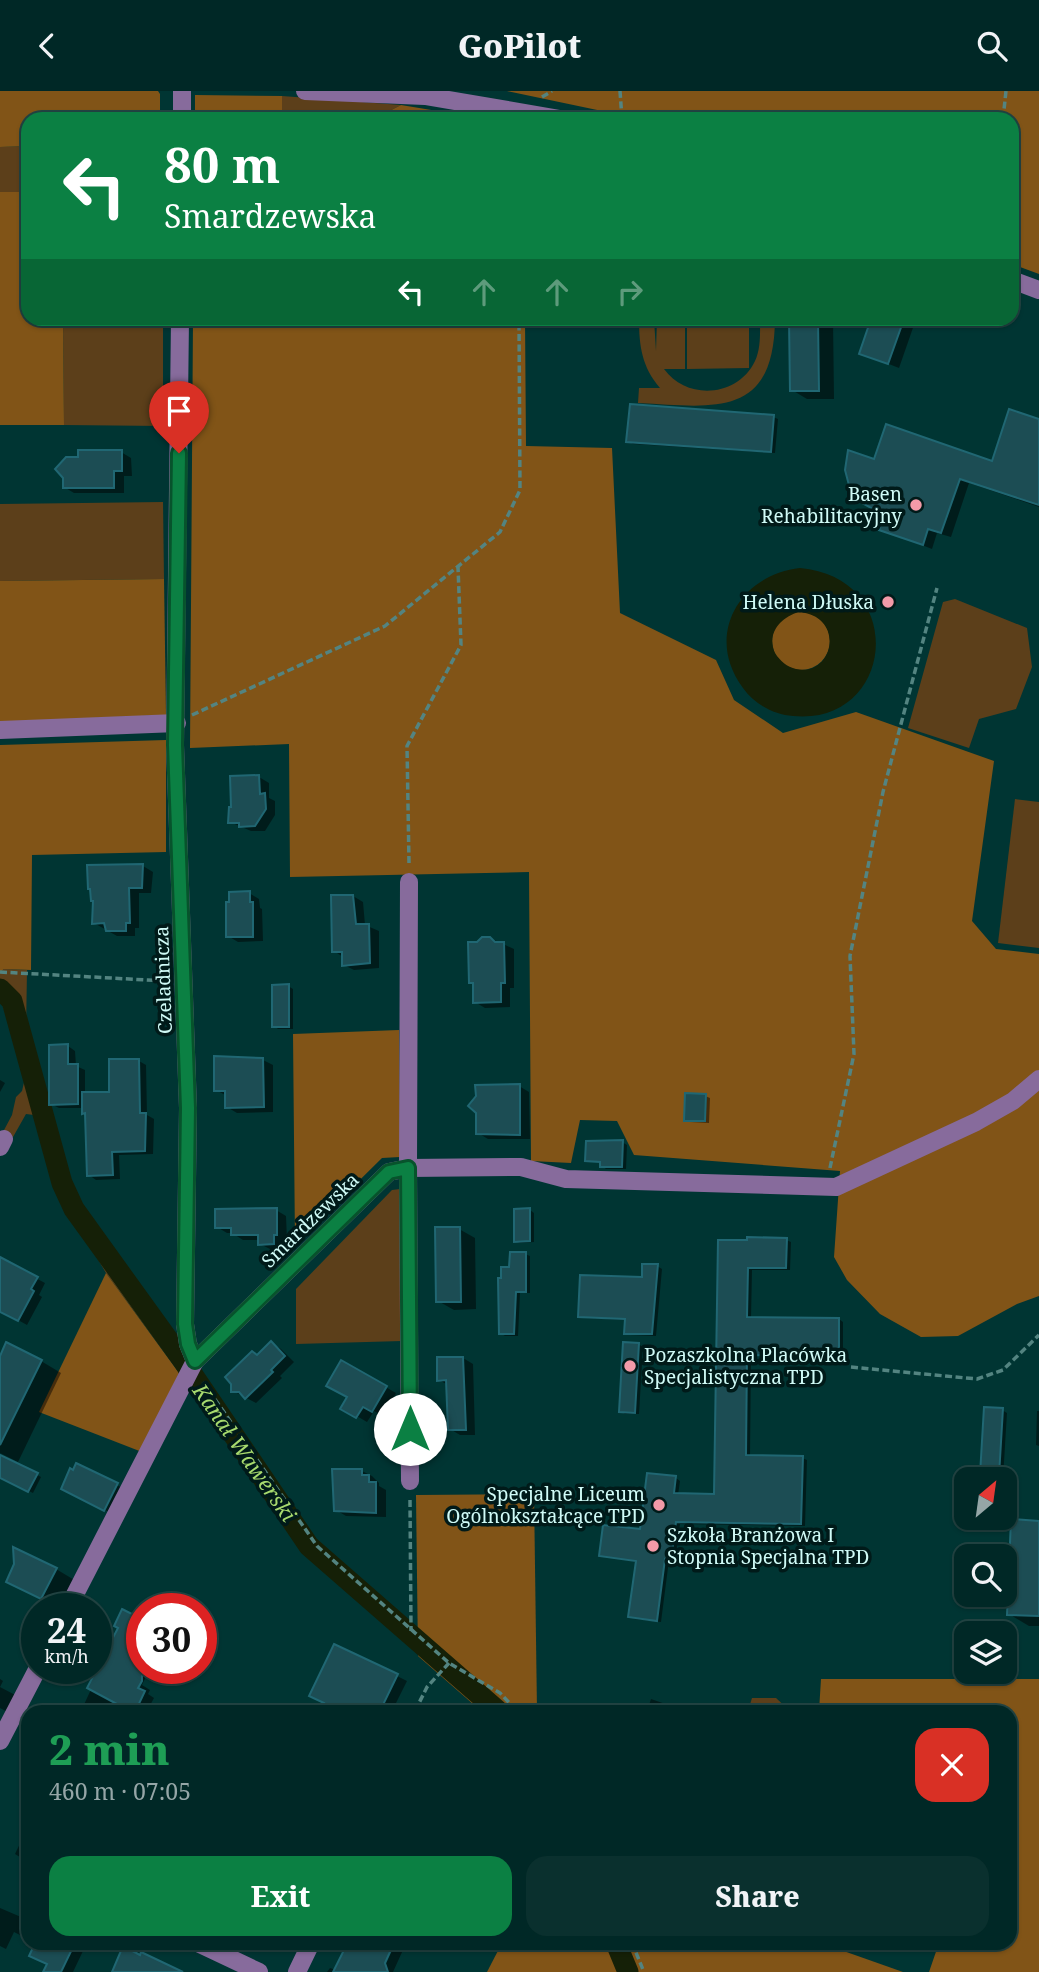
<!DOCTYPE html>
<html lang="en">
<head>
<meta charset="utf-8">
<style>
	body { margin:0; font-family:"Noto Serif",serif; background:#0a302e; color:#f1f3f6; height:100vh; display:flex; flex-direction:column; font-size:26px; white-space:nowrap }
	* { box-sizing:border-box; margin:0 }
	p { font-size:23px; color:#95a6a7 }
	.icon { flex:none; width:38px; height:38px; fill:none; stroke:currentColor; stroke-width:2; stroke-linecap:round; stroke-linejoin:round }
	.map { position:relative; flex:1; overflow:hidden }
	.drawer { position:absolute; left:21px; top:1614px; width:996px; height:245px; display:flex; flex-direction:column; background:#002826; border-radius:21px; box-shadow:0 2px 5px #0004,0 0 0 2px #224443 }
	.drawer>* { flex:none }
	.hud { position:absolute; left:21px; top:21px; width:998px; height:214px; border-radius:21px; box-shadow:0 2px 5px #0004,0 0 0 2px #224443; background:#0b8043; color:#fff; overflow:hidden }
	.needle { width:46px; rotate:29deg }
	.fabs { position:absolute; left:954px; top:1376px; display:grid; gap:14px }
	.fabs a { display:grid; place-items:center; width:63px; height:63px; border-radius:14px; background:#002826; box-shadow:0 2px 5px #0004,0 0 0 2px #224443; font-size:35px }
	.speed { position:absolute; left:21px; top:1502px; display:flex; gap:14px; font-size:35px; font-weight:700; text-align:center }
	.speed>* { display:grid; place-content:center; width:91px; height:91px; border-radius:50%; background:#002826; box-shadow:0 2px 5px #0004,0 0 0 2px #224443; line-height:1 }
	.speed small { font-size:18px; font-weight:400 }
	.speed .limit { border:10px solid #d22; background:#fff; color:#111 }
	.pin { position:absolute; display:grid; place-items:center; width:60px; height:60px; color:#fff; margin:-72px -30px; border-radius:50% 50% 50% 0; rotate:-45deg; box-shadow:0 0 7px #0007 }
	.pin .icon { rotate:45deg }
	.me { position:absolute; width:77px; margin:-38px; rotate:0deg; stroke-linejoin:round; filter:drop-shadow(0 0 5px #0008) }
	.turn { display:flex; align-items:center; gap:24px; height:147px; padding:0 28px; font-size:32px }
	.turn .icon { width:91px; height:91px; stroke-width:2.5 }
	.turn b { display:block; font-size:49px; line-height:60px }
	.lanes { display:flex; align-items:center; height:66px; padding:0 28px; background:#0003; justify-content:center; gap:35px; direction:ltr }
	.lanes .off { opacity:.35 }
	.round { display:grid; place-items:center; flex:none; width:74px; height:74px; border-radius:21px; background:#0a302e }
	.overview { display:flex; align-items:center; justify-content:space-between; height:119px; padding:0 28px }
	h1 { font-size:42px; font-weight:800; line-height:52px; color:#1e9e55 }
	.action { display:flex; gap:14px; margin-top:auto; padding:14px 28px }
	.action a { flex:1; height:80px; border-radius:21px; background:#0b8043; color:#fff; font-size:28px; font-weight:800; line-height:80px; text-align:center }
	.action a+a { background:#0a302e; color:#f1f3f6 }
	header { display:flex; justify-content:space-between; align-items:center; height:91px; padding:0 28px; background:#002826; font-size:32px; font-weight:800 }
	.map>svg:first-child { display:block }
	.green { fill:#5c3f1a }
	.forest { fill:#815417 }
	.water { fill:#152007; fill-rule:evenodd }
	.shadow { fill:#0007; fill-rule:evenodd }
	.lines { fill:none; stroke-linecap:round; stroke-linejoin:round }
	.canal { stroke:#152007; stroke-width:21 }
	.building { fill:#1c4d54; stroke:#206773; stroke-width:2 }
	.path { stroke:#538481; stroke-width:3.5; stroke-dasharray:7 3.5; stroke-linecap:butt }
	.minor { stroke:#876b9c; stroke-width:18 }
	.route-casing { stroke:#07532c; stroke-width:18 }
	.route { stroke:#0b8043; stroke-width:12 }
	.poi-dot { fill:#f39aa8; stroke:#001a19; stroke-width:2.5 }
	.labels { text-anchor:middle; stroke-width:7; stroke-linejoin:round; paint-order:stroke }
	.poi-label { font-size:19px; fill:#d0fbf7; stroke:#001a19; text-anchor:end }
	.street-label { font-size:19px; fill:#d0fbf7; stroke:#001a19 }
	.water-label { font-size:21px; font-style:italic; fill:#a7da6e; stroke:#001a19 }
</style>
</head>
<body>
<header><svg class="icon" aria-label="back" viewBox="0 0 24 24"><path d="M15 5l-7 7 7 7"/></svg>GoPilot<svg class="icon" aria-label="search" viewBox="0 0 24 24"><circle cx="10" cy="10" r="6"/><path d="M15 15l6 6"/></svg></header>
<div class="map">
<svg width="1039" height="1881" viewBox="0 0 1039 1881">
	<rect width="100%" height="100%" fill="#003533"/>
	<g class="green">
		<polygon points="282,5 401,14 374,28 273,28 282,25"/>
		<polygon points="28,55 28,101 0,101 0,56"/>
		<polygon points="63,228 163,228 163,335 64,334"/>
		<path d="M 639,228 L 654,228 L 656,260 L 657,228 L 685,228 L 685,278 L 664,278 C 687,310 738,306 755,270 C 761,257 760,242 760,228 L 775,228 C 774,328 715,316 638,312 L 639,297 L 660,297 C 642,276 639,255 639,228 Z"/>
		<polygon points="687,228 749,228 749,277 687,278"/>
		<polygon points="163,411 164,488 0,490 0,413"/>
		<polygon points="955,508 1027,537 1032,576 1016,618 979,628 969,657 908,637 943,511"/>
		<polygon points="1015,708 1039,711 1039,857 998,852"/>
		<polygon points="4,878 27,879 26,941 74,1102 80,1114 172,1246 171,1270 106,1182 54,1094 34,1024 26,1023 13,1046 3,1041 12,1024 16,1006 22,1000 26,983 0,907 0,881"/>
		<polygon points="400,1098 402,1250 296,1253 296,1198 392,1099"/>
		<polygon points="202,1287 320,1454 406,1531 406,1553 311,1467 307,1460 300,1456 191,1299"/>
		<polygon points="752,1607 776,1607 790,1620 748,1620"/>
		<polygon points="606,1852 626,1852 638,1881 618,1881"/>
	</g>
	<g class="forest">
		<polygon points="0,0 158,0 160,3 160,28 28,28 28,55 0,56"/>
		<polygon points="507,0 1039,0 1039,183 1012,173 1012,28 640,28"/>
		<polygon points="195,4 282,5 282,25 273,28 195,28"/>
		<polygon points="401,14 486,28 374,28"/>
		<polygon points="0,101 28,101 28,228 63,228 64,334 0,334"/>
		<polygon points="193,228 525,228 526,355 612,357 620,522 716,569 734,609 783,642 856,621 994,670 972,830 996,858 1039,863 1039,1205 1017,1213 958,1245 921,1246 880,1223 847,1189 834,1166 840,1080 634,1064 617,1030 580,1029 571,1072 531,1070 529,781 290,786 289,653 190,657"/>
		<polygon points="164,488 166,624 0,631 0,490"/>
		<circle cx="801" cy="550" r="29"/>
		<polygon points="166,649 166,761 32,764 31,879 4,878 0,881 0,654"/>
		<polygon points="399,939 400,1066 382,1067 295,1153 293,943"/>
		<polygon points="106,1182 179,1282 142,1361 39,1321"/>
		<polygon points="534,1403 537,1620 481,1620 418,1565 416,1404"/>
		<polygon points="821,1588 1039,1588 1039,1881 929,1881 939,1852 1010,1852 1010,1620 819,1620"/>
		<polygon points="502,1852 606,1852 618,1881 487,1881"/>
		<polygon points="626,1852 821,1852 903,1881 638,1881"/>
	</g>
	<path class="water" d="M 800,477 C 910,487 894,635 793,625 C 774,624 754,613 743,597 C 704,545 739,484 800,477 ZM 799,521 C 846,525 834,586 796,578 C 787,576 780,570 775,562 C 766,542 781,526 799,521 Z"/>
	<g class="shadow">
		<polygon points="790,228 833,228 834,308 807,308 792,299"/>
		<polygon points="873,228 909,228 915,231 899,277 861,262"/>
		<polygon points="773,326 778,328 775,362 633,353 628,350"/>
		<polygon points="1039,330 1039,416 969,392 951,446 937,442 932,458 881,438 885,425 875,370 993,372"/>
		<polygon points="121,361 131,367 132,385 124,385 124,402 74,402 64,396"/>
		<polygon points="259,686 269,692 269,707 275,710 275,724 265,740 251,740 230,731 233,718"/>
		<polygon points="143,775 153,781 151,802 139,802 139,837 135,837 135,845 117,845 94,832 95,811 89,776"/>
		<polygon points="249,802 259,808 260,817 262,818 263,850 238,851 228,845"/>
		<polygon points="353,805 363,811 365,834 379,840 379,877 354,879 344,874 343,866 334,860"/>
		<polygon points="490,847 514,858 514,897 510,897 510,916 485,917 475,911 475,894 470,891 478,853"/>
		<polygon points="288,895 293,898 293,938 278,938 274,935"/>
		<polygon points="68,955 75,960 76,975 85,979 85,1003 111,1003 139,970 146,974 147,1024 154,1028 153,1063 119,1064 120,1088 96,1089 89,1084 87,1023 84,1022 84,1017 59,1017 51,1013"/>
		<polygon points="263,969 273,974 273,1021 237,1022 227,1016 227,1005 216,999"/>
		<polygon points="0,989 5,992 0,1001"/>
		<polygon points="519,995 529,1001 530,1048 488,1048 478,1042"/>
		<polygon points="705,1005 710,1007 709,1032 690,1031 686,1029"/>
		<polygon points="622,1051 627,1054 626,1078 606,1078 602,1075 602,1072 587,1069"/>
		<polygon points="276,1119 286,1125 287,1149 284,1149 284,1158 270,1158 260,1153 260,1149 243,1149 232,1142 227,1142 217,1136"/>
		<polygon points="530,1119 534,1122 534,1151 520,1152 515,1150"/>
		<polygon points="459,1138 475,1147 476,1218 454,1219 438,1210"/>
		<polygon points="786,1149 791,1151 790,1179 752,1179 751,1227 839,1228 843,1231 843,1266 751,1265 750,1366 802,1367 807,1369 805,1435 680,1433 675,1470 669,1469 661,1531 635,1528 630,1525 637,1471 601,1464 642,1440 676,1387 680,1390 678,1404 716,1405 719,1150"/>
		<polygon points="525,1163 530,1165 530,1202 520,1202 518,1245 505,1245 500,1242 511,1178"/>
		<polygon points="0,1168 45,1192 39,1204 42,1206 27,1234 0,1219"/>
		<polygon points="657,1175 662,1178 656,1245 630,1244 626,1242 626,1229 584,1227 579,1225 643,1188"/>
		<polygon points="272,1252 281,1258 294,1271 280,1285 282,1287 256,1312 233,1300 258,1265"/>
		<polygon points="638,1253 643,1256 639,1323 625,1323 621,1320"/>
		<polygon points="4,1261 41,1270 61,1282 18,1371 0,1362 0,1262"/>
		<polygon points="463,1267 473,1273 475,1344 460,1344 450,1338 448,1294 439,1289"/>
		<polygon points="342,1271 396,1302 383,1325 374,1320 367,1331 343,1317 349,1306"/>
		<polygon points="1002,1319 1007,1322 1003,1387 986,1386 982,1383"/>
		<polygon points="1037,1320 1039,1320 1039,1355 1036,1354"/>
		<polygon points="77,1375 127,1399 115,1424 73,1403 74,1381"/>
		<polygon points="24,1377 41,1386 33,1402 16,1394"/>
		<polygon points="362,1380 372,1385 379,1392 379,1395 386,1399 386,1426 346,1425 336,1419"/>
		<polygon points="1039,1432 1039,1535 1029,1535 1009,1523"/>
		<polygon points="56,1478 76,1490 60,1517 28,1502"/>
		<path d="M 120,1536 L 142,1577 L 150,1577 L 142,1594 L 150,1599 L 148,1603 L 154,1607 L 147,1620 L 140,1618 L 139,1620 L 81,1620 ZM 140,1590 L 143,1590 L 136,1605 Z"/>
		<polygon points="397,1585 407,1590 392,1620 343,1620 321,1610"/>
		<polygon points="0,1588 3,1590 0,1596 19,1606 11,1623 0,1617"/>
		<polygon points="651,1608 686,1620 647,1620"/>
		<polygon points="25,1742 28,1744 28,1771 15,1763"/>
		<polygon points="0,1817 28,1829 28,1848 14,1841 6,1858 0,1855"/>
		<polygon points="37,1852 69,1852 83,1860 73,1881 54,1881 49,1873 31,1864"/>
		<polygon points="363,1852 374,1857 394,1854 403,1859 393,1881 382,1881 392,1860 388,1860 378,1881 327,1881 330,1877 336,1879 351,1857"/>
	</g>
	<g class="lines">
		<g class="canal">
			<polyline points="0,898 12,910 62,1092 74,1118 182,1268 309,1455 498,1620"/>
			<polyline points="616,1852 628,1881"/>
		</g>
	</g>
	<g class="building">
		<polygon points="789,228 818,228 819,300 790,300"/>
		<polygon points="871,228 904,228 888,273 859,263"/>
		<polygon points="630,313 774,324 771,361 626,351"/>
		<polygon points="1009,318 1039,328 1039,414 960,388 941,442 928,438 923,454 879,439 884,424 862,412 850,398 845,379 848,359 874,368 886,333 992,370"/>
		<polygon points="78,359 122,359 122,380 114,380 114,397 63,397 63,387 55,378 66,366 78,366"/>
		<polygon points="259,684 260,703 265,702 266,718 255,735 239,736 239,732 228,732 229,716 231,716 230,685"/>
		<polygon points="143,773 142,797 129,797 130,832 126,832 126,840 106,840 104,832 92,833 93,810 91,810 90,798 88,798 87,774"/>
		<polygon points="250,800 250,811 253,811 253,846 226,846 226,811 229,811 229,801"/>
		<polygon points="331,804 353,804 356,833 369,833 370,872 342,875 342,861 332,861"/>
		<polygon points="482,846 490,846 495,851 504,851 505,892 501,892 501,911 473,912 473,892 469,892 468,851 477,851"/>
		<polygon points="289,893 289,936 272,936 272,894"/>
		<polygon points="68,953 68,973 78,973 78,1013 49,1014 49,954"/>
		<polygon points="214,965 263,967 264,1016 225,1017 225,1000 214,1000"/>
		<polygon points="109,968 139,968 140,1022 146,1022 145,1060 112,1061 113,1084 87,1085 85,1022 82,1023 82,1001 109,1001"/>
		<polygon points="520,993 520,1044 476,1043 476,1022 468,1015 476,1005 475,994"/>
		<polygon points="685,1002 706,1003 705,1030 684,1030"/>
		<polygon points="623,1049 622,1076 600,1076 600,1071 585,1070 586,1050"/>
		<polygon points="277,1117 277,1144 274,1144 274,1153 258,1154 258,1144 231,1144 231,1137 215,1137 215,1118"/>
		<polygon points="530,1117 530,1150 514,1151 514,1118"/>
		<polygon points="435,1136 460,1136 461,1211 436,1211"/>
		<polygon points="747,1146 787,1147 786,1177 748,1177 747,1226 839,1227 839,1265 747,1264 746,1364 803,1365 801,1433 676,1431 671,1469 665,1468 657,1530 628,1526 636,1470 599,1465 603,1434 640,1438 647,1382 676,1385 674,1402 714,1403 718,1149 747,1149"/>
		<polygon points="510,1161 526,1161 526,1201 516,1201 514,1243 499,1243 498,1187 501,1187 501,1176 509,1176"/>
		<polygon points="0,1166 38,1186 31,1198 34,1200 18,1230 0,1221"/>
		<polygon points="642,1173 658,1173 652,1243 624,1243 625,1228 578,1226 580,1184 642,1186"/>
		<polygon points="271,1250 285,1265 271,1279 273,1281 245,1308 239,1301 231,1301 231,1293 225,1286 252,1260 257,1264"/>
		<polygon points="6,1251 42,1269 0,1354 0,1265"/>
		<polygon points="623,1251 639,1252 635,1322 619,1321"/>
		<polygon points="437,1266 463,1266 466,1339 448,1339 446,1289 437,1290"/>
		<polygon points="341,1269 387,1295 372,1321 363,1316 356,1327 340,1318 347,1306 326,1295"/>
		<polygon points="984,1316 1003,1317 999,1385 980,1384"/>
		<polygon points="0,1364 38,1382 28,1401 0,1387"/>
		<polygon points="76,1372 118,1392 104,1420 61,1398 70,1377 73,1379"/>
		<polygon points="332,1378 362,1378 362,1384 369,1384 369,1391 376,1391 376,1422 334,1420"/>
		<polygon points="1011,1428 1039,1430 1039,1525 1007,1524"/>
		<polygon points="13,1456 57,1477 41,1508 6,1491 14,1473"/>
		<polygon points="122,1518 142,1528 142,1590 138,1597 145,1600 137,1617 130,1614 128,1619 87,1597 118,1537 114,1535"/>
		<polygon points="334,1553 398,1583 380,1620 330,1620 321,1617 324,1612 309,1605"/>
		<polygon points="35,1852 75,1852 61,1881 43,1881 47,1873 29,1865"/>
		<polygon points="360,1852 374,1856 394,1852 385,1872 388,1881 333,1881 347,1853 351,1855"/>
		<polygon points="123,1855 140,1864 141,1861 183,1881 112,1881"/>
	</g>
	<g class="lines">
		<g class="path">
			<polyline points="620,0 622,28"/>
			<polyline points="542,6 552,0"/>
			<polyline points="1003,28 1006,0"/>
			<polyline points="192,624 385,535 500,441 520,399 519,228"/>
			<polyline points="409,772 407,655 461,554 458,476"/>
			<polyline points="0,881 166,890"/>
			<polyline points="830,1077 854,963 850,865 883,701 937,497"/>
			<polyline points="851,1276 977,1288 1003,1279 1039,1244"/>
			<polyline points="203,1291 317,1455 449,1572 500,1602 517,1620"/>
			<polyline points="410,1409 411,1540"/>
			<polyline points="415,1620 427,1596 449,1572"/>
			<polyline points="632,1852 644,1881"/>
		</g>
		<g class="minor">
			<polyline points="305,0 425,5 560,28"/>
			<polyline points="182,28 182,0"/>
			<polyline points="1012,189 1039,199"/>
			<polyline points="0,639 177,632"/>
			<polyline points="409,791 408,1077 410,1390"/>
			<polyline points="0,1056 4,1048"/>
			<polyline points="195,1270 389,1081 408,1077 521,1076 566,1088 836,1096 976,1031 1013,1010 1039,988"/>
			<polyline points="68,1517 195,1270 188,1253 185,1233 188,1017 175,654 180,228"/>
			<polyline points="0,1650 38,1577"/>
			<polyline points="198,1852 259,1881"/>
			<polyline points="297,1881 311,1852"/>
		</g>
	</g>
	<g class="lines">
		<g class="route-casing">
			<polyline id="route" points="179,362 175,654 188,1017 185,1233 188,1253 195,1270 389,1081 408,1077 410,1338"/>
		</g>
		<use href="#route" class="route"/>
	</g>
	<g class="poi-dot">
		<circle cx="916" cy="414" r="7"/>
		<circle cx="888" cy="511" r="7"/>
		<circle cx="630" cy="1275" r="7"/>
		<circle cx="659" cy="1414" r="7"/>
		<circle cx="653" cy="1455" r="7"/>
	</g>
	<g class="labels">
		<g class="poi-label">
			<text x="902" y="410">Basen<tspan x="902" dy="22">Rehabilitacyjny</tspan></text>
			<text x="874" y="518">Helena Dłuska</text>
			<text x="644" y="1271" text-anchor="start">Pozaszkolna Placówka<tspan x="644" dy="22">Specjalistyczna TPD</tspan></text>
			<text x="645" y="1410">Specjalne Liceum<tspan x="645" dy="22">Ogólnokształcące TPD</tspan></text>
			<text x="667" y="1451" text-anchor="start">Szkoła Branżowa I<tspan x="667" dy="22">Stopnia Specjalna TPD</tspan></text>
		</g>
		<g class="street-label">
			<text transform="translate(163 889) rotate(-92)" y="7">Czeladnicza</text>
			<text transform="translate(310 1129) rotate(-44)" y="7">Smardzewska</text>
		</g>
		<g class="water-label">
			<text transform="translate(244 1362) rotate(55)" y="7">Kanał Wawerski</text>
		</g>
	</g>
</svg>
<div class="fabs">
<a><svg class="needle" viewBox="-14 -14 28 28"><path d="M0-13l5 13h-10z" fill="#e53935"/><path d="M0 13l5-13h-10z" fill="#95a6a7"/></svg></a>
<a><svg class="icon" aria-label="search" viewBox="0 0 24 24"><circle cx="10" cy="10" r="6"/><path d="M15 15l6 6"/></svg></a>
<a><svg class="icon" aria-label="layers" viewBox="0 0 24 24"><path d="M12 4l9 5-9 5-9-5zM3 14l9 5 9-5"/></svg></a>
</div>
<div class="speed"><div>24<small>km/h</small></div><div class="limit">30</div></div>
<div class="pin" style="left:179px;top:362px;background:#d93025"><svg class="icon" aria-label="arrive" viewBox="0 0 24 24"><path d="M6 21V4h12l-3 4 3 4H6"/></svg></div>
<svg class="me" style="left:410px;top:1338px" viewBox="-20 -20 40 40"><circle r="19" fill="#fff"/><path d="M0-13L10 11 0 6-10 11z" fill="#0b8043"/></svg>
<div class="hud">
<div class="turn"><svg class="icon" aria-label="left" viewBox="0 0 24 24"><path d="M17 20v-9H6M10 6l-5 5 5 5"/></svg><div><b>80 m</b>Smardzewska</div></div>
<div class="lanes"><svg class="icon" aria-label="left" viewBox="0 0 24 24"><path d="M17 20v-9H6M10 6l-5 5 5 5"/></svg><svg class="icon off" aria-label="ahead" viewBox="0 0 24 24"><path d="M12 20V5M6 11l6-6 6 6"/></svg><svg class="icon off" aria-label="ahead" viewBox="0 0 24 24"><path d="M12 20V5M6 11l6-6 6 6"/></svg><svg class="icon off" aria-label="right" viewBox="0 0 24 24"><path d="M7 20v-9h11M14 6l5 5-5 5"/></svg></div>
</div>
<section class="drawer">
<div class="overview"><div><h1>2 min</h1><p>460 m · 07:05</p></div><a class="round" style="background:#d93025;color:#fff"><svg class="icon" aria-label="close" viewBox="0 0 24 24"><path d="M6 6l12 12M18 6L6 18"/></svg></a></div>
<div class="action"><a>Exit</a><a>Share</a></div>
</section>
</div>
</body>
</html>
